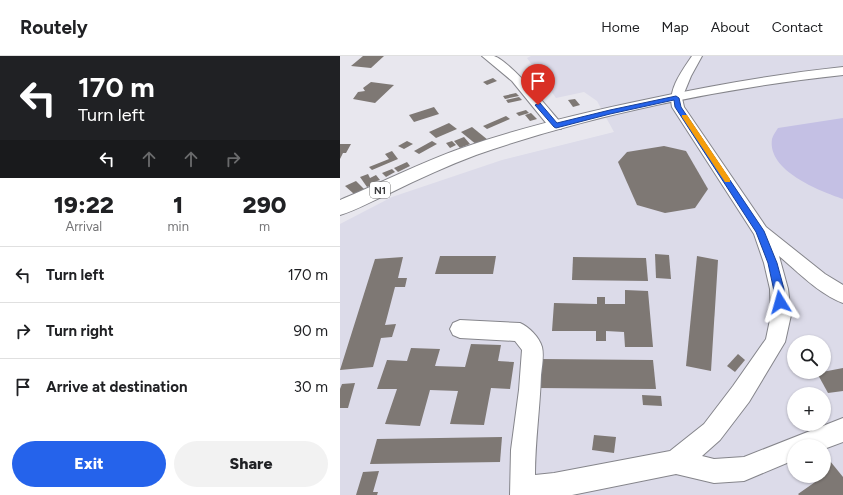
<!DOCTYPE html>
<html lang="en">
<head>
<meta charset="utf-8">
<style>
	body { margin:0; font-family:Figtree,sans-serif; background:#f2f2f2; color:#202124; height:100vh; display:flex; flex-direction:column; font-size:15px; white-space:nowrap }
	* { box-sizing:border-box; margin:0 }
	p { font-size:13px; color:#757577 }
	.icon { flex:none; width:22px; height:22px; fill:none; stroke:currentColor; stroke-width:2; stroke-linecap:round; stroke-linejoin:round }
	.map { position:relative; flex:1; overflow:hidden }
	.details { display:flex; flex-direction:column; background:#fff; width:340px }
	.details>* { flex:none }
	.banner { background:#202124; color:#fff; overflow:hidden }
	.buttons { position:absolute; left:447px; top:279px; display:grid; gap:8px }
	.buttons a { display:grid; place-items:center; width:44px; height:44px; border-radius:50%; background:#fff; box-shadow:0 1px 3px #0004; font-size:20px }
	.pin { position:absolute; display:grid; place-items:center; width:34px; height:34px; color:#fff; margin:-41px -17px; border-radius:50% 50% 50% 0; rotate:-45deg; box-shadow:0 0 4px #0007 }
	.pin .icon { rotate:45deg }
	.me { position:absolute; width:44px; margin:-22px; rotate:352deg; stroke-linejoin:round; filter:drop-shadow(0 0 3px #0008) }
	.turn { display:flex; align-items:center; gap:14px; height:84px; padding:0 12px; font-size:18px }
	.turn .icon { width:52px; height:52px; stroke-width:2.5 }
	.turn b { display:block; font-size:28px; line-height:34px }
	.lanes { display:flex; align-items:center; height:38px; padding:0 12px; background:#0003; justify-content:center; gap:20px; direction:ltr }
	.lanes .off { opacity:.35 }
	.eta { display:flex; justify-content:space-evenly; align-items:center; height:68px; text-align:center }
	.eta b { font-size:24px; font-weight:800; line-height:28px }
	.button { display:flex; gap:8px; margin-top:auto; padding:8px 12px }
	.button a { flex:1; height:46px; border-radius:24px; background:#2563eb; color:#fff; font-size:16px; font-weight:800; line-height:46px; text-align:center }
	.button a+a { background:#f2f2f2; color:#202124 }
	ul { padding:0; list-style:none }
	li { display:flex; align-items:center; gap:12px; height:56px; padding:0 12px; border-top:1px solid #e0e0e0 }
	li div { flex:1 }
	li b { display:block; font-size:15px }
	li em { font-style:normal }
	header { display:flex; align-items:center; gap:24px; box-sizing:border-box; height:56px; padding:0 20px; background:#fff; border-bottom:1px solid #e0e0e0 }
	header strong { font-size:19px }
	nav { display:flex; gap:22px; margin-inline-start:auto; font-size:14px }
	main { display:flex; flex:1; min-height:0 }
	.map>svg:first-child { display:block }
	.built { fill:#dcdbe9; fill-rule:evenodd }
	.green { fill:#c4c0e4 }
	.building { fill:#7e7874 }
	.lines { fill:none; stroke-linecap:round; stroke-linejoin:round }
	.minor-casing { stroke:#85858b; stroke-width:2 }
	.highway-casing { stroke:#85858b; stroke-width:2 }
	.minor { fill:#fff; fill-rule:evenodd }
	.highway { fill:#fff; fill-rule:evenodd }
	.route { fill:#2563eb; stroke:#184099 }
	.slow { fill:#f59e0b }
	.labels { text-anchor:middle; stroke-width:4; stroke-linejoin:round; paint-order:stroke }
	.shield { fill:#fff; stroke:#767677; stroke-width:1 }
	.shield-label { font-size:10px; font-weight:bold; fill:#3b3b3d }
</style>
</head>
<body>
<header>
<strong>Routely</strong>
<nav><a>Home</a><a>Map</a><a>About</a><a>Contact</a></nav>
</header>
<main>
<section class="details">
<div class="banner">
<div class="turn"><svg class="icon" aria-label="left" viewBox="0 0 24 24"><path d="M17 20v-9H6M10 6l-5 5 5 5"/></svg><div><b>170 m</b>Turn left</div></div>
<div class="lanes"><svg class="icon" aria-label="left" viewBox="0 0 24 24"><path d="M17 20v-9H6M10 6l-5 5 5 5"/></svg><svg class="icon off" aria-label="ahead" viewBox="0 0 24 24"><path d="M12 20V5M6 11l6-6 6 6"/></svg><svg class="icon off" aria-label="ahead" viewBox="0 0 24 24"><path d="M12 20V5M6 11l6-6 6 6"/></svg><svg class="icon off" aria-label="right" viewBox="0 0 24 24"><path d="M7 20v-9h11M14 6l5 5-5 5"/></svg></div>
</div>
<div class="eta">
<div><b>19:22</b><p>Arrival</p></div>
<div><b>1</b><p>min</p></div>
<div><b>290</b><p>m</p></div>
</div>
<ul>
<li><svg class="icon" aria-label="left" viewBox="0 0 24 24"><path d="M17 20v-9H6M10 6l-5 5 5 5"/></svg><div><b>Turn left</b></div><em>170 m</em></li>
<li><svg class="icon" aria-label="right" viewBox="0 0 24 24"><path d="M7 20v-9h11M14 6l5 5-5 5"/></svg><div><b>Turn right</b></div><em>90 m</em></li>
<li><svg class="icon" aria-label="arrive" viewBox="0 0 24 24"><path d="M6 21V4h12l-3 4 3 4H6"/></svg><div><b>Arrive at destination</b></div><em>30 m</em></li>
</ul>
<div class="button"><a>Exit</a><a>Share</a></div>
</section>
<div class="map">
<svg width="503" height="439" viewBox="0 0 503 439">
	<rect width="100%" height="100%" fill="#e8e7ee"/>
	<path class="built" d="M 191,0 L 503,0 L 503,439 L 0,439 L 0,168 L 52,141 L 162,104 L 274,76 L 257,45 L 244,36 L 216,42 L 187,2 ZM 454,286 L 484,286 L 484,316 L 454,316 ZM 454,338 L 484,338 L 484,368 L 454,368 ZM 454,390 L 484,390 L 484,420 L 454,420 Z"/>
	<path class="green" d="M 503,62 L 503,143 C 480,135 427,115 432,83 C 433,79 436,75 438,72 Z"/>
	<g class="building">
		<polygon points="23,0 44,0 31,12 11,10"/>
		<polygon points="153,22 157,25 147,29 143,26"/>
		<polygon points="31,26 54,29 35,47 13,43 18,36 25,35 23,32"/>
		<polygon points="176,37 179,40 165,43 163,40"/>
		<polygon points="179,41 182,44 168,47 166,44"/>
		<polygon points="235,43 240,49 233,51 228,44"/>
		<polygon points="94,51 99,58 74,66 69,59"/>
		<polygon points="186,54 189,57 179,60 176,57"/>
		<polygon points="191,57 197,63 190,65 185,59"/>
		<polygon points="166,60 170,63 147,73 143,70"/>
		<polygon points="109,67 117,73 96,82 89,76"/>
		<polygon points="132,71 148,84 137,89 121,76"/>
		<polygon points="124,81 130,88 120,92 114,85"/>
		<polygon points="67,85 73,88 64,93 58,90"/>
		<polygon points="92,85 97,88 79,98 74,95"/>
		<polygon points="112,85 116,89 110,92 106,87"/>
		<polygon points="0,88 11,88 6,97 3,97 0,103"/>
		<polygon points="324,90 346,95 368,133 355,152 325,157 297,149 278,106 287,96"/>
		<polygon points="52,95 58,103 32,114 29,111 49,103 45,98"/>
		<polygon points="67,106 70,110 58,116 54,112"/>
		<polygon points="52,113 55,116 46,121 42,117"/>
		<polygon points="28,118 30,122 36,119 40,124 34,126 35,128 27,131 20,121"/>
		<polygon points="16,125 24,133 14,138 5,130"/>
		<polygon points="315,198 329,199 331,223 316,222"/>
		<polygon points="100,200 156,200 153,218 95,218"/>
		<polygon points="357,200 378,204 371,315 346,310"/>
		<polygon points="63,201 58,222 67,222 65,231 55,231 45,269 56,268 52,281 41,282 33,311 0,314 35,203"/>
		<polygon points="233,201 306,202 308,225 232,224"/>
		<polygon points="285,234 308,235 313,291 285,291 284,276 266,275 266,285 256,285 256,275 212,275 214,247 257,248 257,241 265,241 265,248 285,248"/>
		<polygon points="131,288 161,289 158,305 174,306 170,333 151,332 144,369 110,368 118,335 90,334 80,370 45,368 57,333 37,333 47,304 67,305 71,292 100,293 95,310 125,311"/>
		<polygon points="398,298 405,304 395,316 387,310"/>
		<polygon points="201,303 313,304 316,333 198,332"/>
		<polygon points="503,312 503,335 488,337 477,317"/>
		<polygon points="15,327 8,352 0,352 0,333 2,328"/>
		<polygon points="302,339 321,340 322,350 303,349"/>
		<polygon points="254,379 276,381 274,397 252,394"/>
		<polygon points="162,381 160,406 30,408 37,383"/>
		<polygon points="490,405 503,421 503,439 459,439 458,438 478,424 475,420 484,420 484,410"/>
		<polygon points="39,415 33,436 38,436 37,439 16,439 23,416"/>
	</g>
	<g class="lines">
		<g class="minor-casing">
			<g id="minor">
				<path d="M 142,0 C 145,0 151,0 154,0 C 171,6 208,52 221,67 L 222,70 L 221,73 L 211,73 L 172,25 Z"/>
				<path d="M 352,0 L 362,0 L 351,20 L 342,42 L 344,51 L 426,171 L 485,218 L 503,229 L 503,247 C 479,238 458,216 439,200 L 448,233 L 451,259 L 445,286 L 409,346 L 380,384 L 362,400 L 374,403 L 404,401 L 503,362 L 503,386 L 484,393 L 484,390 L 454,390 L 454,404 L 404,425 L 374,427 L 336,418 L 232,439 L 170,439 L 171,394 L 179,334 L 182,294 L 175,285 L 120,282 L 113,279 L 110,273 L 113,267 L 120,264 L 180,267 C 189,271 199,281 202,291 C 204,299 202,310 201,319 C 200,352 195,385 195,419 L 214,417 L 330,395 L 364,368 L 393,330 L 426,283 L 431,259 L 430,233 L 424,207 L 414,178 L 332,51 C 328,33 342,15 352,0 Z"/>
			</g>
		</g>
		<g class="highway-casing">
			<path id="highway" d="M 503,11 L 503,19 C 382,32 251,59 136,99 C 107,110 78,123 50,137 C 34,144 17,154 0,159 L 0,144 C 41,127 80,107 122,92 C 183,71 246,56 309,43 C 373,29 438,18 503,11 Z"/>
		</g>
		<use href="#minor" class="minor"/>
		<use href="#highway" class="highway"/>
	</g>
	<polygon class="route" points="336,40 339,42 341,51 424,175 437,207 444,233 445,246 444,249 437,249 428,207 416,176 335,51 334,44 270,58 216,72 214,71 195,49 200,47 217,67 270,54"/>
	<polygon class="slow" points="342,59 347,59 390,123 390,126 385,126 342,61"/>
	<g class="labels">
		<rect class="shield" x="30" y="126" width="20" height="16" rx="3"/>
		<g class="shield-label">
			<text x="40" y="138">N1</text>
		</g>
	</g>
</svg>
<div class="buttons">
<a><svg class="icon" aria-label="search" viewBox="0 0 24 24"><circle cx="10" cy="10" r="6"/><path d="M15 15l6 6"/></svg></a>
<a>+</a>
<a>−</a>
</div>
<div class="pin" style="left:198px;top:49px;background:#d93025"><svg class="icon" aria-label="arrive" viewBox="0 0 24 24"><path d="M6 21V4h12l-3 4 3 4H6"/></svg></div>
<svg class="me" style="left:440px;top:246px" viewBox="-20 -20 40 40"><path d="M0-17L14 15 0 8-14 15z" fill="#2563eb" stroke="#fff" stroke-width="4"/></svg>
</div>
</main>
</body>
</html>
